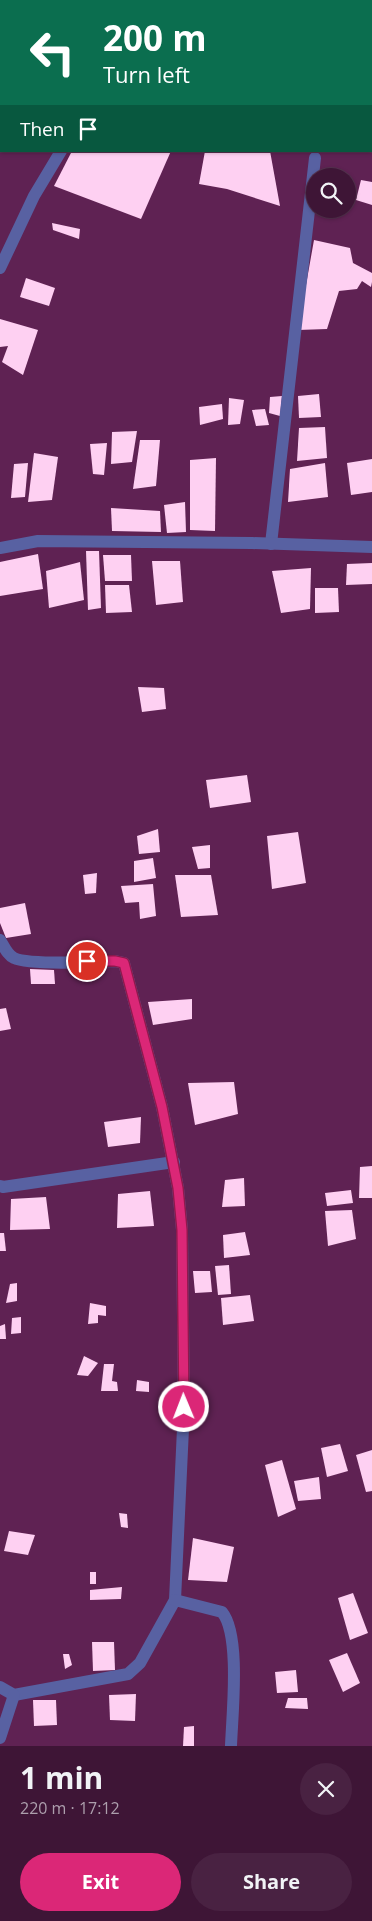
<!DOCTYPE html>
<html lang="en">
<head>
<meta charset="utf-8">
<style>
	body { margin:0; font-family:"Open Sans",sans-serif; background:#492242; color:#f1f3f6; height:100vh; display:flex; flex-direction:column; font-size:19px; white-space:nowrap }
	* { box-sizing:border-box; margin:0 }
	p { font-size:16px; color:#ad9fad }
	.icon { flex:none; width:28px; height:28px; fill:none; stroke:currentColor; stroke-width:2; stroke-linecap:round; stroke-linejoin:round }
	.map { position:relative; height:1746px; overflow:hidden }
	.details { display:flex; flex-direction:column; background:#3e1536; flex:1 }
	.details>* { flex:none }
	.banner { position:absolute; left:0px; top:0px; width:372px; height:152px; box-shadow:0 1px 4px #0004,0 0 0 1px #573451; background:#0b6e4f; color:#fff; overflow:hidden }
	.fabs { position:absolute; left:306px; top:168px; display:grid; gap:10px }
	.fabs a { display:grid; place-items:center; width:50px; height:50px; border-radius:50%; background:#3e1536; box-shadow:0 1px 4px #0004,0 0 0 1px #573451; font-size:25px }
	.pin { position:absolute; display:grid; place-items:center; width:42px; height:42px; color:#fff; margin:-21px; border:2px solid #fff; border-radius:50%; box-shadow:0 1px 5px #0007 }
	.me { position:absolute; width:55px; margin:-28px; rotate:359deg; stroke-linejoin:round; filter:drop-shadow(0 0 4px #0008) }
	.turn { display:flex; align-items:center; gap:18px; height:105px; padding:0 20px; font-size:22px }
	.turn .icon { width:65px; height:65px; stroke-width:2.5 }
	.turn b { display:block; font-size:35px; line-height:42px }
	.then { display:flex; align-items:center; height:48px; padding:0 20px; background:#0003; gap:10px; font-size:19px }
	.round { display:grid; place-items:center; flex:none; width:52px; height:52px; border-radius:26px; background:#492242 }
	.head { display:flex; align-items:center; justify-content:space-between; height:85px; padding:0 20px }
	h1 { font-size:30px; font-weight:700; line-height:38px }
	.action { display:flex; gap:10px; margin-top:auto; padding:10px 20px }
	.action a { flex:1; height:58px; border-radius:30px; background:#db2777; color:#fff; font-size:20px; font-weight:700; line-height:58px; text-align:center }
	.action a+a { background:#492242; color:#f1f3f6 }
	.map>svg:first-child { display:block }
	.built { fill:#5f2253; fill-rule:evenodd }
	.building { fill:#fed0f2 }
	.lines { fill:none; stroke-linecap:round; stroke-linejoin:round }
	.minor { stroke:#5861a2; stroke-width:12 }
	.route-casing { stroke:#8e194d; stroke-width:12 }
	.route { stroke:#db2777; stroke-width:9 }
</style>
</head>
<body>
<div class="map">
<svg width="372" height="1746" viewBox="0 0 372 1746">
	<rect width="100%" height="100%" fill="#521c48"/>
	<path class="built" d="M 0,0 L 372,0 L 372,1746 L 0,1746 ZM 1,1 L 371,1 L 371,151 L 1,151 ZM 315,176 L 348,176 L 348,209 L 315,209 Z"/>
	<g class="building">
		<polygon points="72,151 171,151 141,219 54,186"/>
		<polygon points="205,151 270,151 280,206 227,189 199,184"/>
		<polygon points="361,180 372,182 372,205 356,200"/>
		<polygon points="52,223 80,229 79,239 53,230"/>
		<polygon points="314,240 350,248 353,263 372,273 372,282 371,287 362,281 357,289 339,291 327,329 298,330"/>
		<polygon points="26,278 55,288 49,306 20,297"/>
		<polygon points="0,319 38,330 23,375 2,362 8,346 0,347"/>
		<polygon points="319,394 321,417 299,418 298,396"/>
		<polygon points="282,396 280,416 269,413 270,397"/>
		<polygon points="229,398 244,400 240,424 228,425"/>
		<polygon points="222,404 223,419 200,425 199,407"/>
		<polygon points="265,409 269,425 256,426 252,410"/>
		<polygon points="325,427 327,458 297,461 299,428"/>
		<polygon points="137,431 132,462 111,464 112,432"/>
		<polygon points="140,440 160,440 156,486 133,489"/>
		<polygon points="107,443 104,475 93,474 90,444"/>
		<polygon points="34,453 58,457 52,500 28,502"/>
		<polygon points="216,458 215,531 190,530 190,460"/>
		<polygon points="372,459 372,492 351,495 347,463"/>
		<polygon points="28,463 25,497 11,498 14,464"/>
		<polygon points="325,463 328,497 288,502 290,469"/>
		<polygon points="185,502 186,532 167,533 164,505"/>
		<polygon points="111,508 160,511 161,532 112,531"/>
		<polygon points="86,551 99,551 101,608 88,610"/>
		<polygon points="38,554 43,589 0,596 0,562"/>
		<polygon points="103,555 131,555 132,581 105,581"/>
		<polygon points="152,561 180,561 183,602 156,605"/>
		<polygon points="80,562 84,600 49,608 46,571"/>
		<polygon points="372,563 372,584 346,585 347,564"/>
		<polygon points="311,568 310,609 281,613 272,571"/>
		<polygon points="105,585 129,585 132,612 106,613"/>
		<polygon points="315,588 338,588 339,612 315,613"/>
		<polygon points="138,687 164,688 166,709 142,712"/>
		<polygon points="247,775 251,802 210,808 206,780"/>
		<polygon points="158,829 160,852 139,854 137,836"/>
		<polygon points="298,832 306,883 272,889 267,836"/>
		<polygon points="210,845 210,868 198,869 192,847"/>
		<polygon points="153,858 156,878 134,882 134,861"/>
		<polygon points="97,873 96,893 85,894 83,875"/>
		<polygon points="175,875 211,875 218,915 181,917"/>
		<polygon points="153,884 156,916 140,919 139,902 125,903 121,886"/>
		<polygon points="25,903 31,934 6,938 0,923 0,908"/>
		<polygon points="30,969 54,970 55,984 31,984"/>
		<polygon points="192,999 192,1019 153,1025 148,1002"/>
		<polygon points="6,1008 11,1029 0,1031 0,1009"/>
		<polygon points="234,1082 238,1114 195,1125 188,1083"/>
		<polygon points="141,1117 140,1143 108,1147 104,1122"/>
		<polygon points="372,1166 372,1198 359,1198 360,1167"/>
		<polygon points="244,1178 245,1206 222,1207 225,1180"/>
		<polygon points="351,1190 353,1203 327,1206 325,1193"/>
		<polygon points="150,1191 154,1226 117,1228 118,1194"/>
		<polygon points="46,1197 50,1229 10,1230 11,1199"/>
		<polygon points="352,1210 356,1239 328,1246 325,1211"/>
		<polygon points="245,1232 250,1255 224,1258 223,1235"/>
		<polygon points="0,1233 4,1233 6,1251 0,1251"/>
		<polygon points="229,1265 231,1294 218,1295 215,1266"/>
		<polygon points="193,1271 210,1271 212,1292 195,1293"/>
		<polygon points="17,1283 17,1301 6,1303 10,1284"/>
		<polygon points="250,1295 254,1321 223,1325 221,1298"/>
		<polygon points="90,1303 106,1306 106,1316 98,1315 98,1323 88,1324"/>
		<polygon points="21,1317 21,1333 11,1334 12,1318"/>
		<polygon points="5,1324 6,1339 0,1339 0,1326"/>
		<polygon points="84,1356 98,1363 88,1376 77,1375"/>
		<polygon points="104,1364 114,1364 112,1381 117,1382 118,1391 101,1391"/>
		<polygon points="137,1380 149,1382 149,1392 136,1391"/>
		<polygon points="340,1444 348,1471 327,1477 321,1448"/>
		<polygon points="372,1450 372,1491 366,1492 356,1455"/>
		<polygon points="282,1460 296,1509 278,1517 265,1465"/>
		<polygon points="319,1477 321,1499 298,1501 294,1481"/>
		<polygon points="119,1513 127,1514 128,1528 121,1527"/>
		<polygon points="9,1531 35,1535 28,1555 4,1551"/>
		<polygon points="193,1538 234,1547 227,1582 188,1580"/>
		<rect x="90" y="1572" width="6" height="12"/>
		<polygon points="122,1587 121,1599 90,1600 90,1590"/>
		<polygon points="353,1593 368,1633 350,1640 338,1598"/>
		<polygon points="92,1642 114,1642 115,1670 93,1671"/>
		<polygon points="347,1653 360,1683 343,1692 329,1660"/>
		<polygon points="63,1654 69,1654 72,1665 65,1669"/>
		<polygon points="296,1670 298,1692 277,1693 275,1672"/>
		<polygon points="136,1694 135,1721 110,1720 109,1695"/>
		<polygon points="288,1698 307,1698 308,1709 285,1708"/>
		<polygon points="33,1700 56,1700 57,1725 34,1726"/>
		<polygon points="194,1726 194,1746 183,1746 184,1727"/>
	</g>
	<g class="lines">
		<g class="minor">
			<polyline points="150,1 151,0"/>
			<polyline points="0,268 34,196 61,151"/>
			<polyline points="271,544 315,158"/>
			<polyline points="0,548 38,541 252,543 372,547"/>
			<path d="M 0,940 C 4,946 7,955 14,958 C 28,965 96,962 115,961 L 124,963 L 162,1107 L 178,1188 L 182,1230 L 184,1407 L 175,1600 L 140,1663 L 128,1674 L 14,1695 L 0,1687"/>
			<polyline points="0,1186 3,1187 174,1162"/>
			<path d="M 175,1600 L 222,1612 C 241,1635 232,1715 231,1746"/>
			<polyline points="0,1738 14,1695"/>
		</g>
	</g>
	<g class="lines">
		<g class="route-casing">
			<polyline id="route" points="87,961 115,961 124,963 162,1107 178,1188 182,1230 184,1407"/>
		</g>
		<use href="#route" class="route"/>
	</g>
</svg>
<div class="fabs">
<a><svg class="icon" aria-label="search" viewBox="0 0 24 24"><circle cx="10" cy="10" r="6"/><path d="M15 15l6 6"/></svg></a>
</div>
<div class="pin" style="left:87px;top:961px;background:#d93025"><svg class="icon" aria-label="arrive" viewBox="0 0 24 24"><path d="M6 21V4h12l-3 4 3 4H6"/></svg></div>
<svg class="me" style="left:184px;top:1407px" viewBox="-20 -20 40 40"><circle r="17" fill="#db2777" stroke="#fff" stroke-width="3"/><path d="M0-11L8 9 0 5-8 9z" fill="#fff"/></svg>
<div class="banner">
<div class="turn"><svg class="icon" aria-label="left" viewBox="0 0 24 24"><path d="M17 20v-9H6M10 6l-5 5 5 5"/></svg><div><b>200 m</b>Turn left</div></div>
<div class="then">Then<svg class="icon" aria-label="arrive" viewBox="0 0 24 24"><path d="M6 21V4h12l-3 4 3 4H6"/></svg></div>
</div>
</div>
<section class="details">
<div class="head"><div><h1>1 min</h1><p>220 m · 17:12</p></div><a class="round"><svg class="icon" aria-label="close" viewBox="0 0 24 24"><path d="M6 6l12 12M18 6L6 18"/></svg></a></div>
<div class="action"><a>Exit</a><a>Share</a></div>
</section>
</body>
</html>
